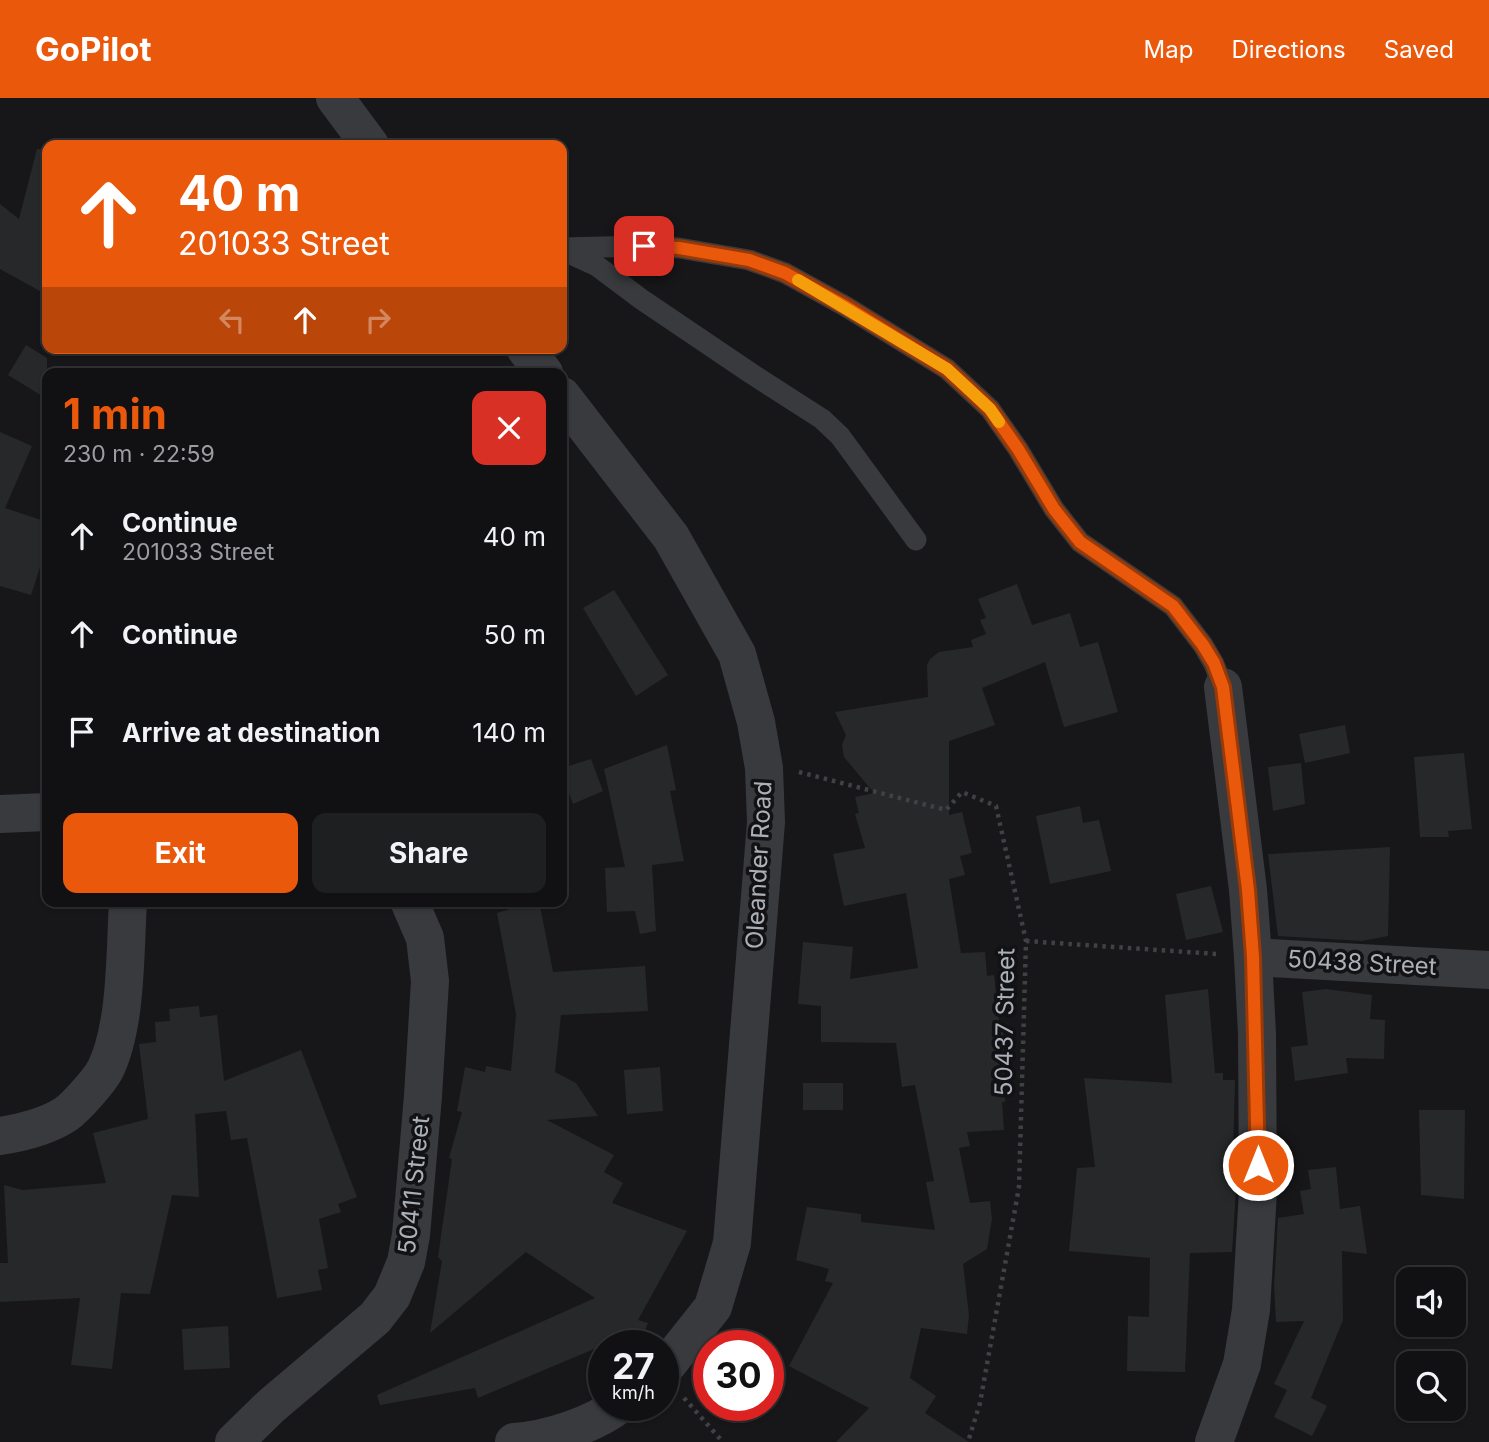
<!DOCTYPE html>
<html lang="en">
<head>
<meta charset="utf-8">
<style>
	body { margin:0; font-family:Inter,sans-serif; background:#1e1f21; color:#f1f3f6; height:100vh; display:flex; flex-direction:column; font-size:26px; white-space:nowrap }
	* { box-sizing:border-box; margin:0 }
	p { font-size:23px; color:#9c9da0 }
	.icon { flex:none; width:38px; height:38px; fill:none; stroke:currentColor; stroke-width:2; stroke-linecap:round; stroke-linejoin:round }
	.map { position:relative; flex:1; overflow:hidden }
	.panel { position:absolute; left:42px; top:270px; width:525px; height:539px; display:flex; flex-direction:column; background:#111113; border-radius:14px; box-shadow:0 2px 5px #0004,0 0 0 2px #303133 }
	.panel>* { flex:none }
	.banner { position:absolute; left:42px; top:42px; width:525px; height:214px; border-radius:14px; box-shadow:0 2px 5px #0004,0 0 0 2px #303133; background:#ea580c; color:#fff; overflow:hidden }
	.fabs { position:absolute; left:1396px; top:1169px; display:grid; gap:14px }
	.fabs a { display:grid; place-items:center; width:70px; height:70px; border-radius:14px; background:#111113; box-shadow:0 2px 5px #0004,0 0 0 2px #303133; font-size:35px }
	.speed { position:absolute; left:588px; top:1232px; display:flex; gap:14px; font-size:35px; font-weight:700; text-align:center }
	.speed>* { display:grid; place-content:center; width:91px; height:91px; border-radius:50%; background:#111113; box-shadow:0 2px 5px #0004,0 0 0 2px #303133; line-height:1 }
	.speed small { font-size:18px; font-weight:400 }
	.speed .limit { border:10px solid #d22; background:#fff; color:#111 }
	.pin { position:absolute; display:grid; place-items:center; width:60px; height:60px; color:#fff; margin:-30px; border-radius:14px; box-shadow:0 4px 10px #0006 }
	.me { position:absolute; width:77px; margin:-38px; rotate:0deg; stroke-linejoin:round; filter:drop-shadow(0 0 5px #0008) }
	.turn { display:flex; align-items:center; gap:24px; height:147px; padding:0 21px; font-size:32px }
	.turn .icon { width:91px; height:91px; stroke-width:2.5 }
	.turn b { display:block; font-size:49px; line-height:60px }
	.lanes { display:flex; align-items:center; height:66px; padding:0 21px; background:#0003; justify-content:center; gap:35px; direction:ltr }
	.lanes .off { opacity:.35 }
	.round { display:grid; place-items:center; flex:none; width:74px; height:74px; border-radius:14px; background:#1e1f21 }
	.overview { display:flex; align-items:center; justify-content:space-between; height:119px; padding:0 21px }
	h1 { font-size:42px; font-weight:700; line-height:52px; color:#ea580c }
	.button { display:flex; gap:14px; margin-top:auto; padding:14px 21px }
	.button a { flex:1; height:80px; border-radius:14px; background:#ea580c; color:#fff; font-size:28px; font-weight:700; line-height:80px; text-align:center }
	.button a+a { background:#1e1f21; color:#f1f3f6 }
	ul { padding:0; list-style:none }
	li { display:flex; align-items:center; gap:21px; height:98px; padding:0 21px }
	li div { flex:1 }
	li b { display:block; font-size:26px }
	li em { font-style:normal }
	header { display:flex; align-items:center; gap:42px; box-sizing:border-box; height:98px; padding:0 35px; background:#ea580c; color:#fff }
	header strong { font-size:33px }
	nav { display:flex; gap:38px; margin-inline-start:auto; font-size:24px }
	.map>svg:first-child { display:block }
	.building { fill:#27282a }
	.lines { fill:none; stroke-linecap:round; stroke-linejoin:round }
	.path { stroke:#3f4145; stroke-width:4.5; stroke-dasharray:3.5 5; stroke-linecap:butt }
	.service { stroke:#393a3e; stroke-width:21 }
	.minor { stroke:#393a3e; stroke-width:38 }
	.route-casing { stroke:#983908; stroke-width:18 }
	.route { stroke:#ea580c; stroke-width:12 }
	.slow { stroke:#f59e0b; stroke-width:12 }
	.labels { text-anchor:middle; stroke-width:7; stroke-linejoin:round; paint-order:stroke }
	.street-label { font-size:24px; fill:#aaafb8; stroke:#121214 }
</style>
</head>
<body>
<header>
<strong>GoPilot</strong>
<nav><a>Map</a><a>Directions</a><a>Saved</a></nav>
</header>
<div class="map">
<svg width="1489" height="1344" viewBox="0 0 1489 1344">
	<rect width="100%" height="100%" fill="#171719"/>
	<g class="building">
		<polygon points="37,51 47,52 47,197 0,171 0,106 19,121"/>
		<polygon points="26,247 47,260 47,301 8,277"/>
		<polygon points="0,334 32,348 5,410 47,424 47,448 31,497 0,488"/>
		<polygon points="1017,486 1032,527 1070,515 1080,549 1098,544 1118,614 1064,629 1045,564 982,590 995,627 949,643 949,717 962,714 972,755 960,758 965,777 949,781 961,855 985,854 987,878 994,877 1000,930 1003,930 1005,1004 1002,1004 1004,1032 967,1034 970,1048 959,1050 970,1105 990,1103 992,1121 987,1151 963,1166 969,1217 967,1236 921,1230 910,1280 936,1298 925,1315 969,1344 836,1344 869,1310 789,1268 833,1185 825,1183 829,1171 796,1162 807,1109 861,1116 861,1124 935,1132 926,1084 934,1083 915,987 902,989 896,945 821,944 821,908 798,906 803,844 853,849 850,881 918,870 906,795 844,808 833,756 865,750 855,716 859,715 855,699 874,695 844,659 842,647 846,637 835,614 928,599 927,567 930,561 939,554 973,549 971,542 986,536 980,522 986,520 978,501"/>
		<polygon points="614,492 668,577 636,598 583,510"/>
		<polygon points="1345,627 1350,655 1305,665 1299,636"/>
		<polygon points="667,647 676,692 670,693 684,763 652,767 656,833 640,836 635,813 607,814 605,770 625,769 604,671"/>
		<polygon points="1464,655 1472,731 1448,733 1449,739 1420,739 1414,659"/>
		<polygon points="591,661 603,693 573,706 562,677 562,670"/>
		<polygon points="1301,665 1305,706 1273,713 1268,669"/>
		<polygon points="1080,708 1083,725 1099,722 1111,773 1050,786 1036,718"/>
		<polygon points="1390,749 1388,838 1362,843 1278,838 1268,756"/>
		<polygon points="1211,788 1223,834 1186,842 1176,796"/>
		<polygon points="535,803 539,803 553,874 645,868 648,913 561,917 555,974 576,985 598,1018 547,1022 614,1057 604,1074 623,1085 612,1105 687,1133 638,1222 648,1225 639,1248 601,1248 478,1300 475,1290 380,1307 377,1297 595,1200 526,1154 430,1235 442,1163 438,1159 452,1061 449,1060 462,1014 457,1013 465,969 485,974 486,968 511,973 516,916 497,815"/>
		<polygon points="1208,891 1215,975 1223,975 1223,982 1235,982 1233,1055 1236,1055 1236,1092 1232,1154 1190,1155 1185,1274 1127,1273 1128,1218 1149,1219 1150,1160 1069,1153 1077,1070 1095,1069 1084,980 1172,985 1165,897"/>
		<polygon points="1326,891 1372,897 1370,921 1385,922 1384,961 1346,960 1348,975 1295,983 1291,949 1308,947 1302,894"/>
		<polygon points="199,908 200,919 217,917 224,983 301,952 357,1099 338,1106 341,1114 319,1121 328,1170 318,1172 322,1192 277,1200 247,1040 231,1042 226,1013 195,1016 199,1099 172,1097 150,1196 121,1195 112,1271 71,1267 80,1200 0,1204 0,1165 8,1165 4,1087 23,1092 106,1085 93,1035 148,1021 139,946 156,944 155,924 170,923 169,911"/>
		<polygon points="660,969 663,1013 627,1016 624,972"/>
		<rect x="803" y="985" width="40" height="27"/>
		<polygon points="1419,1012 1465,1012 1464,1101 1421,1097"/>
		<polygon points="1336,1069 1340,1111 1360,1108 1367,1156 1342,1153 1343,1222 1311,1300 1327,1308 1312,1338 1274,1319 1287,1292 1274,1286 1304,1223 1276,1224 1274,1189 1278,1120 1304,1116 1300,1093 1311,1091 1308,1072"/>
		<polygon points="228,1228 230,1270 184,1272 182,1231"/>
	</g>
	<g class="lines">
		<g class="path">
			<polyline points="799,674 946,712 962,694 996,708 1026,843 1019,1089 980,1305 968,1344"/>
			<polyline points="1026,843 1217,856"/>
			<polyline points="684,1300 723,1344"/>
		</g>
		<g class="service">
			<polyline points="562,150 644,148 679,150 749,162 785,175 845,208 947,271 990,311 1018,351 1054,411 1080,444 1173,508 1203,547 1214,566 1223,589"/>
			<polyline points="564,153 597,168 641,201 752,276 822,321 840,338 916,442"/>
		</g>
		<g class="minor">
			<polyline points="335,0 370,47"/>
			<polyline points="525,250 544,275"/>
			<polyline points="562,298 671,439 737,556 756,624 764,670 766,724 732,1145 713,1209 663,1272"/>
			<polyline points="0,716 47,714"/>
			<polyline points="1253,859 1489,872"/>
			<path d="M 0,1038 C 20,1035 48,1028 66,1016 C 76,1009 99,983 105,972 C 127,928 125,852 128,803"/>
			<polyline points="234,1344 271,1308 375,1220 392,1198 406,1164 411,1137 423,998 430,883 425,840 409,803"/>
			<path d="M 514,1344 C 547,1342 593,1327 619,1307"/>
			<polyline points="1214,1344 1242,1266 1251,1212 1258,1093 1257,936 1253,859 1248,792 1223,589"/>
		</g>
	</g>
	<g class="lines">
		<g class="route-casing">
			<polyline id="route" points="644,148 679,150 749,162 785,175 845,208 947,271 990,311 1018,351 1054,411 1080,444 1173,508 1203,547 1214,565 1223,589 1248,792 1253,859 1258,1067"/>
		</g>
		<use href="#route" class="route"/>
		<polyline class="slow" points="798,182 947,271 990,311 999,324"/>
	</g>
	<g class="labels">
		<g class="street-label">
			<text transform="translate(759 767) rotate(-87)" y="8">Oleander Road</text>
			<text transform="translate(1362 865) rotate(3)" y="8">50438 Street</text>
			<text transform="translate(1005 924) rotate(-89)" y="8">50437 Street</text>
			<text transform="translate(414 1087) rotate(-84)" y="8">50411 Street</text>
		</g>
	</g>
</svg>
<div class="fabs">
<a><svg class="icon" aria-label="sound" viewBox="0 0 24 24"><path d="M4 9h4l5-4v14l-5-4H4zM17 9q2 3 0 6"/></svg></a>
<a><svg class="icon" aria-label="search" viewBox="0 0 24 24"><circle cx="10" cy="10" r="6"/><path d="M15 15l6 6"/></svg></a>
</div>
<div class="speed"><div>27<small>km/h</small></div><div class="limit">30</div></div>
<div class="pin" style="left:644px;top:148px;background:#d93025"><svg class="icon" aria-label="arrive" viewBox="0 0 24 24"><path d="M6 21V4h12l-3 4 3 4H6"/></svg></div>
<svg class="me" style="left:1258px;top:1067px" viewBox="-20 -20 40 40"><circle r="17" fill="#ea580c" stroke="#fff" stroke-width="3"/><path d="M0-11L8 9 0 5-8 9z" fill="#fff"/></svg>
<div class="banner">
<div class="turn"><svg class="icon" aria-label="ahead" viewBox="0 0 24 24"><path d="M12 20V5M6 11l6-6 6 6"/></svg><div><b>40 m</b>201033 Street</div></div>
<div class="lanes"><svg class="icon off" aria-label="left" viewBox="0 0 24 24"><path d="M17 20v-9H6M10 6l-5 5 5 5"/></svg><svg class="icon" aria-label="ahead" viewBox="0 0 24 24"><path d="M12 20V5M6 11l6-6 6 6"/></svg><svg class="icon off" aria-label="right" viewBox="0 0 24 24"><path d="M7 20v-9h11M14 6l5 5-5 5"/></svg></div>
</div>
<section class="panel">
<div class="overview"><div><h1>1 min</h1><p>230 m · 22:59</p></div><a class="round" style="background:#d93025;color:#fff"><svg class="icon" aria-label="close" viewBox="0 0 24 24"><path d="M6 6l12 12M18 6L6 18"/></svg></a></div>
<ul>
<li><svg class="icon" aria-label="ahead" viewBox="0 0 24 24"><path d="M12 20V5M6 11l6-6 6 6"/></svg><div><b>Continue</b><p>201033 Street</p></div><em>40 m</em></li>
<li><svg class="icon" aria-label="ahead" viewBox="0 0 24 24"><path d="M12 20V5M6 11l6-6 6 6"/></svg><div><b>Continue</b></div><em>50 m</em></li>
<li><svg class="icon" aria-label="arrive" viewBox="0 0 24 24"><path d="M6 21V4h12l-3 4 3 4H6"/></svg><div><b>Arrive at destination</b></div><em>140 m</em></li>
</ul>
<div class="button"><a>Exit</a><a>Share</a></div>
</section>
</div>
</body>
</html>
